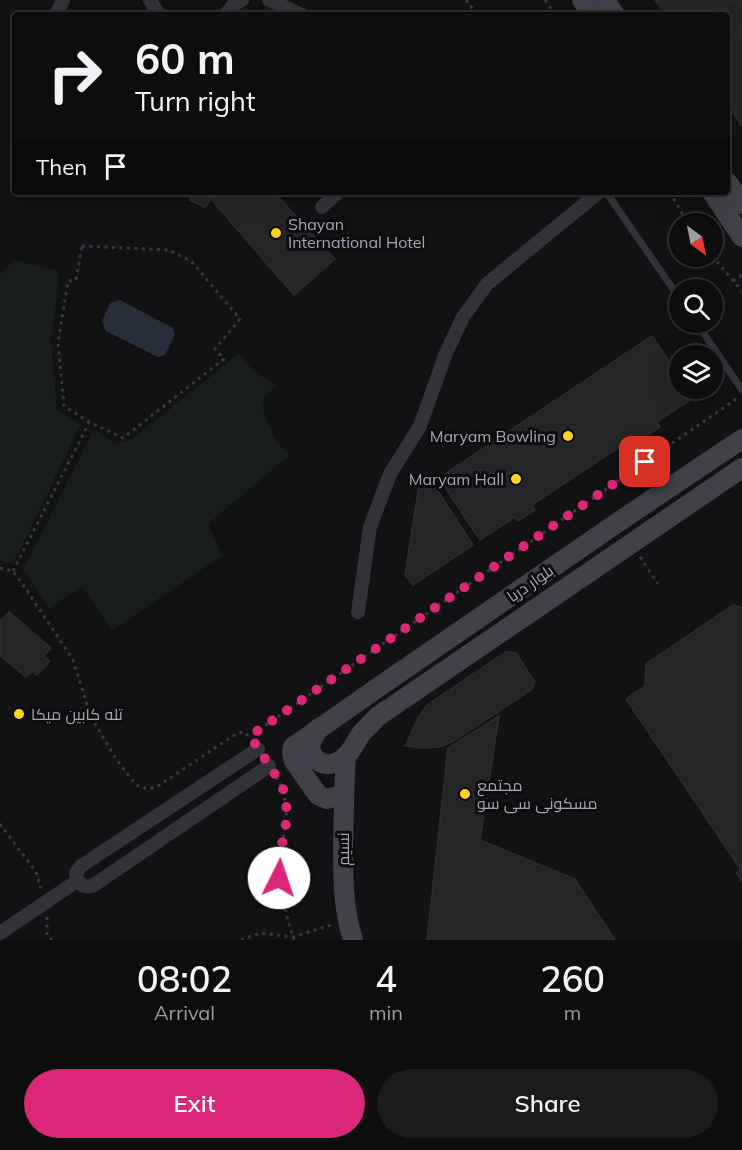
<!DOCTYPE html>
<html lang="en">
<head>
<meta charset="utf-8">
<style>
	body { margin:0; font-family:Mulish,Cairo,sans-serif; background:#1c1b1c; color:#f1f3f6; height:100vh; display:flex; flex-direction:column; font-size:22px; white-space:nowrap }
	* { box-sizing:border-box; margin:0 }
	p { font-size:20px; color:#9b9c9e }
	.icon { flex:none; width:33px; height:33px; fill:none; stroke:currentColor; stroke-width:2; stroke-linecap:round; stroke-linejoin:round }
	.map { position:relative; height:940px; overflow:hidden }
	.drawer { display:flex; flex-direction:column; background:#0e0d0e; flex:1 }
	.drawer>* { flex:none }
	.hud { position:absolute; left:12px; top:12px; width:718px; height:183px; border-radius:6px; box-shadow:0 6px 24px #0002,0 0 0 2px #2e2d2e; background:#0e0d0e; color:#f1f3f6; overflow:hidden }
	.needle { width:39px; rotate:148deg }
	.controls { position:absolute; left:669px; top:213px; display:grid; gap:12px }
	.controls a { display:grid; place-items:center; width:54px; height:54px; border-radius:50%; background:#0e0d0e; box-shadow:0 6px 24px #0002,0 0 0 2px #2e2d2e; font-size:30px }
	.pin { position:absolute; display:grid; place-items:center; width:51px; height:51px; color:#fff; margin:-26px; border-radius:12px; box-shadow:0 3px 9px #0006 }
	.me { position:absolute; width:66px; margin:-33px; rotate:4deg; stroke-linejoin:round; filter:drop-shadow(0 0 4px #0008) }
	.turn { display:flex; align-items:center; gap:21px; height:126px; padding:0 24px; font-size:27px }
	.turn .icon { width:78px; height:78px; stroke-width:2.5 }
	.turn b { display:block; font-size:42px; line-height:51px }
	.then { display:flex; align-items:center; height:57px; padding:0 24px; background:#0003; gap:12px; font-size:22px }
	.eta { display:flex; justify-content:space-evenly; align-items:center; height:102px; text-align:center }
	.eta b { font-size:36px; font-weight:600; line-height:42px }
	.action { display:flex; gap:12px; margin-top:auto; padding:12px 24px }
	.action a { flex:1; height:69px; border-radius:36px; background:#db2777; color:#fff; font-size:24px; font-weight:600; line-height:69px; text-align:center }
	.action a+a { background:#1c1b1c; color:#f1f3f6 }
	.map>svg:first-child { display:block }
	.green { fill:#171e19 }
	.water { fill:#272e38 }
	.building { fill:#252427; stroke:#2c2b2f; stroke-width:1.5 }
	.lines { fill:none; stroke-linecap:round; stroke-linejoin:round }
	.path { stroke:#383940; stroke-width:3; stroke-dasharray:3 4.5; stroke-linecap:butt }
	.lane { stroke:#323239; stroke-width:7 }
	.street { stroke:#323239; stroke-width:14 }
	.secondary { stroke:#404149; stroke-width:20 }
	.route { stroke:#db2777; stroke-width:10; stroke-dasharray:0 18 }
	.poi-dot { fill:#ffd21e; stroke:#0d0d0e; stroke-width:2 }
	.labels { text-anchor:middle; stroke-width:6; stroke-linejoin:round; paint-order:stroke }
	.poi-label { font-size:16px; fill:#a2a5b5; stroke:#0d0d0e; text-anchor:start }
	.street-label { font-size:16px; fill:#a2a5b5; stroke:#0d0d0e }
</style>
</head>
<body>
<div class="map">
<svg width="742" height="940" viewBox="0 0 742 940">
	<rect width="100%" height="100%" fill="#121113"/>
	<g class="green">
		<polygon points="15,260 60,272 51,341 57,411 81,424 13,564 0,561 0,274"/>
		<polygon points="240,353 253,371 278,386 264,396 263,410 277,443 290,455 208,524 222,556 112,630 82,586 49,608 23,570 94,430 117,444 132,439"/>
	</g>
	<polygon class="water" points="120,300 173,328 175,335 165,355 158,357 106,331 102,321 110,303"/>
	<g class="building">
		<polygon points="655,0 742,0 742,126 728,105 728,15 666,15"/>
		<polygon points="193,192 274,192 335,259 294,295 211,199 205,207 190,200"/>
		<polygon points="652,336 680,378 680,388 686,388 693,398 657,422 660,427 642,438 639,434 532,505 535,510 518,521 515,517 480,540 439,478"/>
		<polygon points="430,479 473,545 413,585 405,575 419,485"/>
		<polygon points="733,605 742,608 742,881 736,873 741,870 626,699 645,686 646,664"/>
		<polygon points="9,612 51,648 44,656 50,661 37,675 32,671 26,677 0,655 0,619 2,620"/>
		<polygon points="506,652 511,652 516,653 535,682 531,690 452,742 439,747 422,748 405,746 418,718 427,705"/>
		<polygon points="499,716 480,840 575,879 615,940 427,940 448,748"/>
	</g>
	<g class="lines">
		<g class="path">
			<polyline points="466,0 477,15"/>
			<polyline points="545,0 555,15"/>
			<polyline points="670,192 688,224"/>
			<polygon points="82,246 169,250 192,262 240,319 215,349 224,359 123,438 89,422 64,406 58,343 68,281 76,280"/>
			<polyline points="712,256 742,291"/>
			<polyline points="733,281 742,275"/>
			<polyline points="640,557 658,584"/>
			<polyline points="0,568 13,571 28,592 73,660 91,717 116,759 136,785 148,789 158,786 236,734 243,732 249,736"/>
			<polyline points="13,571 89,423"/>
			<polyline points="253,734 736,399"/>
			<path d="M 276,777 C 290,798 287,821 282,844 C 281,852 277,860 278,867 C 279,892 287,917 294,940"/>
			<polyline points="0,824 36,872 41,888"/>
			<polyline points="47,917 47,936 52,940"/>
			<polyline points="241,940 261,933 293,937 331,925"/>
		</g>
		<g class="lane">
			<polyline points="606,192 680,299"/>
			<polyline points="696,322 742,390"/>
		</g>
		<g class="street">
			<polyline points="150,0 159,15"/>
			<polyline points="269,0 302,15"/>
			<polyline points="56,15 63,0"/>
			<polyline points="225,15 233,5 242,0"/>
			<polyline points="322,207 338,192"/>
			<polyline points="358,612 370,527 390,474 420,426 446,353 463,317 487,284 599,192"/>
			<path d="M 258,749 L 81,866 L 76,873 C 77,884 85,889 94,885 L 269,766"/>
			<polyline points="0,933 77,881"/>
		</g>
		<g class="secondary">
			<polyline points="582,0 592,15"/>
			<polyline points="605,0 615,15"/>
			<polyline points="728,183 742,204"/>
			<polyline points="712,192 742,237"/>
			<path d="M 319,728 C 314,737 307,744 312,754 C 320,769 338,766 348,754 C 353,748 356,741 361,734 C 366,728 372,723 377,717 L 742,468"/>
			<path d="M 346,756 C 344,785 344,814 343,844 C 343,876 343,909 353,940"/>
			<polyline points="344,794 327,799 318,795 294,761 292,753 293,747 383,684 617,523 742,439"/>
		</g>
	</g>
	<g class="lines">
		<polyline class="route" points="279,878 278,864 287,819 286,800 282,785 250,736 645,462"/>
	</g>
	<g class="poi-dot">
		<circle cx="276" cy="233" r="6"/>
		<circle cx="568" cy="436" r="6"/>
		<circle cx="516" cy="479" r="6"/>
		<circle cx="19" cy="714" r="6"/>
		<circle cx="465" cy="794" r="6"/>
	</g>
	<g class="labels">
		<g class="poi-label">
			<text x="288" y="230">Shayan<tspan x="288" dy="18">International Hotel</tspan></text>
			<text x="556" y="442" text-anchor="end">Maryam Bowling</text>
			<text x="504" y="485" text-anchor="end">Maryam Hall</text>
			<text x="31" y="720">تله کابین میکا</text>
			<text x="477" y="791">مجتمع<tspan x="477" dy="18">مسکونی سی سو</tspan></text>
		</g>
		<g class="street-label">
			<text transform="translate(530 583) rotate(-35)" y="6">بلوار دریا</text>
			<text transform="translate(343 849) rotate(-90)" y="6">نسیم</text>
		</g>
	</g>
</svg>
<div class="controls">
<a><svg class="needle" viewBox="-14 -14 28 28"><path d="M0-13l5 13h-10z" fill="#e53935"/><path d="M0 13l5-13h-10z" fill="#9b9c9e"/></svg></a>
<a><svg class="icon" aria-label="search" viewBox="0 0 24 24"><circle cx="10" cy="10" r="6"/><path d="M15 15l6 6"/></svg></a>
<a><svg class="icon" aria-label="layers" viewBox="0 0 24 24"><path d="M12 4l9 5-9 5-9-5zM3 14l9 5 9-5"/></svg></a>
</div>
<div class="pin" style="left:645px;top:462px;background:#d93025"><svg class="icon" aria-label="arrive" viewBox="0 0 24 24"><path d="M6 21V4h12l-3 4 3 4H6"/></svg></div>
<svg class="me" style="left:279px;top:878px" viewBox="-20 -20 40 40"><circle r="19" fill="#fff"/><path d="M0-13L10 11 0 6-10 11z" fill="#db2777"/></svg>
<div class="hud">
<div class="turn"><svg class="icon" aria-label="right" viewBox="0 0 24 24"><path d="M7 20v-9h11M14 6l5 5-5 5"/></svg><div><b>60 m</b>Turn right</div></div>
<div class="then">Then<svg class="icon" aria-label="arrive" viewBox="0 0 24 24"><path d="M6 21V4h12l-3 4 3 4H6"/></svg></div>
</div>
</div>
<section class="drawer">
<div class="eta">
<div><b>08:02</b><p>Arrival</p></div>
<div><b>4</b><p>min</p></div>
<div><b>260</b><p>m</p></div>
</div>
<div class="action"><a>Exit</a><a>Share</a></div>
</section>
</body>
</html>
